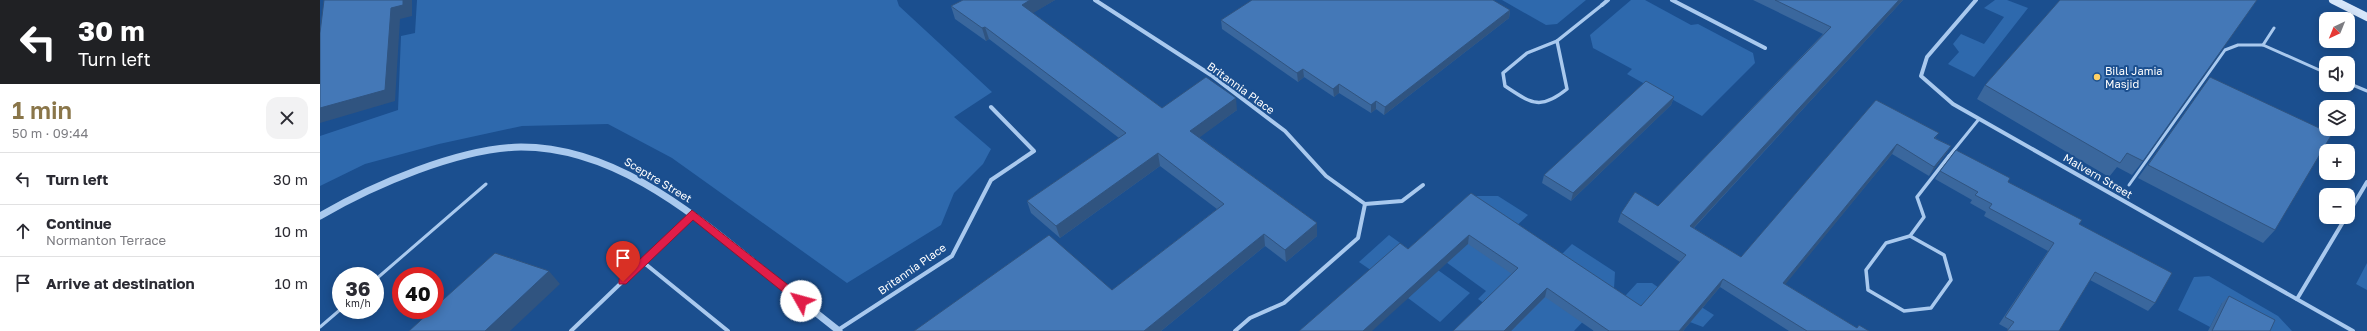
<!DOCTYPE html>
<html lang="en">
<head>
<meta charset="utf-8">
<style>
	body { margin:0; font-family:"Golos Text",sans-serif; background:#f2f2f3; color:#2b2b33; height:100vh; display:flex; flex-direction:column; font-size:15px; white-space:nowrap }
	* { box-sizing:border-box; margin:0 }
	p { font-size:13px; color:#7c7c81 }
	.icon { flex:none; width:22px; height:22px; fill:none; stroke:currentColor; stroke-width:2; stroke-linecap:round; stroke-linejoin:round }
	.map { position:relative; flex:1; overflow:hidden }
	.panel { display:flex; flex-direction:column; background:#fff; width:320px }
	.panel>* { flex:none }
	.hud { background:#202124; color:#fff; overflow:hidden }
	.needle { width:26px; rotate:223deg }
	.buttons { position:absolute; left:1999px; top:12px; display:grid; gap:8px }
	.buttons a { display:grid; place-items:center; width:36px; height:36px; border-radius:8px; background:#fff; box-shadow:0 2px 10px #0003; font-size:20px }
	.speed { position:absolute; left:12px; top:267px; display:flex; gap:8px; font-size:20px; font-weight:700; text-align:center }
	.speed>* { display:grid; place-content:center; width:52px; height:52px; border-radius:50%; background:#fff; box-shadow:0 2px 10px #0003; line-height:1 }
	.speed small { font-size:10px; font-weight:400 }
	.speed .limit { border:6px solid #d22; background:#fff; color:#111 }
	.pin { position:absolute; display:grid; place-items:center; width:34px; height:34px; color:#fff; margin:-41px -17px; border-radius:50% 50% 50% 0; rotate:-45deg; box-shadow:0 0 4px #0007 }
	.pin .icon { rotate:45deg }
	.me { position:absolute; width:44px; margin:-22px; rotate:308deg; stroke-linejoin:round; filter:drop-shadow(0 0 3px #0008) }
	.turn { display:flex; align-items:center; gap:14px; height:84px; padding:0 12px; font-size:18px }
	.turn .icon { width:52px; height:52px; stroke-width:2.5 }
	.turn b { display:block; font-size:28px; line-height:34px }
	.round { display:grid; place-items:center; flex:none; width:42px; height:42px; border-radius:12px; background:#f2f2f3 }
	.overview { display:flex; align-items:center; justify-content:space-between; height:68px; padding:0 12px }
	h1 { font-size:24px; font-weight:600; line-height:30px; color:#8a764a }
	ul { padding:0; list-style:none }
	li { display:flex; align-items:center; gap:12px; height:52px; padding:0 12px; border-top:1px solid #e1e1e2 }
	li div { flex:1 }
	li b { display:block; font-size:15px }
	li em { font-style:normal }
	main { display:flex; flex:1; min-height:0 }
	.map>svg:first-child { display:block }
	.green { fill:#2e69ad }
	.lines { fill:none; stroke-linecap:round; stroke-linejoin:round }
	.service { stroke:#a9c9ee; stroke-width:3 }
	.pedestrian { stroke:#a9c9ee; stroke-width:3.5 }
	.minor { stroke:#a9c9ee; stroke-width:4 }
	.tertiary { stroke:#a9c9ee; stroke-width:7 }
	.secondary { stroke:#d6e6fa; stroke-width:8 }
	.wall { fill:#3a679d }
	.shaded-wall { fill:#305480 }
	.building { fill:#4478b7; stroke:#305480 }
	.route { fill:#e11d48; stroke:#92132f }
	.poi-dot { fill:#ffd166; stroke:#1b4f8f; stroke-width:1.5 }
	.labels { text-anchor:middle; stroke-width:4; stroke-linejoin:round; paint-order:stroke }
	.poi-label { font-size:11px; fill:#fff; stroke:#1b4f8f; text-anchor:start }
	.street-label { font-size:11px; fill:#fff; stroke:#1b4f8f }
</style>
</head>
<body>
<main>
<section class="panel">
<div class="hud">
<div class="turn"><svg class="icon" aria-label="left" viewBox="0 0 24 24"><path d="M17 20v-9H6M10 6l-5 5 5 5"/></svg><div><b>30 m</b>Turn left</div></div>
</div>
<div class="overview"><div><h1>1 min</h1><p>50 m · 09:44</p></div><a class="round"><svg class="icon" aria-label="close" viewBox="0 0 24 24"><path d="M6 6l12 12M18 6L6 18"/></svg></a></div>
<ul>
<li><svg class="icon" aria-label="left" viewBox="0 0 24 24"><path d="M17 20v-9H6M10 6l-5 5 5 5"/></svg><div><b>Turn left</b></div><em>30 m</em></li>
<li><svg class="icon" aria-label="ahead" viewBox="0 0 24 24"><path d="M12 20V5M6 11l6-6 6 6"/></svg><div><b>Continue</b><p>Normanton Terrace</p></div><em>10 m</em></li>
<li><svg class="icon" aria-label="arrive" viewBox="0 0 24 24"><path d="M6 21V4h12l-3 4 3 4H6"/></svg><div><b>Arrive at destination</b></div><em>10 m</em></li>
</ul>
</section>
<div class="map">
<svg width="2047" height="331" viewBox="0 0 2047 331">
	<rect width="100%" height="100%" fill="#1b4f8f"/>
	<g class="green">
		<polygon points="97,0 577,0 579,6 672,92 634,117 671,149 663,164 634,193 621,225 527,283 352,158 288,124 202,126 119,144 45,164 0,186 0,136 78,110 81,36 95,33"/>
		<polygon points="1182,0 1266,0 1237,24 1226,25"/>
		<polygon points="1311,0 1325,0 1371,25 1378,24 1433,53 1435,63 1382,116 1307,74 1312,69 1273,48 1270,35"/>
		<polygon points="1675,0 1687,0 1708,8 1654,77 1628,64 1639,52 1633,44 1641,34 1664,44 1684,17 1664,8"/>
		<polygon points="1148,196 1178,196 1208,215 1192,230 1236,260 1252,244 1295,272 1294,289 1254,331 1191,331 1196,326 1158,299 1166,291 1097,241"/>
		<polygon points="1069,235 1150,293 1120,322 1088,298 1112,276 1055,273 1039,262"/>
		<polygon points="2047,263 2047,290 2036,284"/>
		<polygon points="1889,276 1958,316 1972,331 1946,331 1902,303 1890,327 1858,310 1874,277"/>
		<polygon points="1317,283 1332,283 1352,297 1364,296 1394,315 1383,327 1370,322 1303,331 1273,331"/>
	</g>
	<g class="lines">
		<g class="service">
			<polyline points="1954,28 1943,45 2006,73"/>
			<polyline points="2028,83 2047,91"/>
			<polyline points="1629,156 1659,119"/>
			<polyline points="1809,185 1905,50 1918,45 1943,45"/>
			<polyline points="55,280 166,184"/>
			<polyline points="0,327 21,309"/>
		</g>
		<g class="pedestrian">
			<path d="M 1237,41 L 1247,89 C 1220,111 1211,103 1185,86 L 1183,73 L 1207,53 Z"/>
			<polyline points="1237,41 1282,5"/>
			<polygon points="1590,236 1624,255 1631,280 1611,308 1584,311 1548,290 1546,270 1566,243"/>
			<polyline points="1590,236 1604,217 1597,197 1629,156"/>
		</g>
		<g class="minor">
			<polyline points="775,0 891,75 965,131 1006,176 1045,204 1038,238 964,303 930,318 915,331"/>
			<polyline points="1352,0 1445,48"/>
			<polyline points="1656,0 1607,57 1601,76 1633,104 2033,331"/>
			<polyline points="1282,5 1288,0"/>
			<polyline points="1045,204 1082,201 1103,185"/>
			<polyline points="2028,214 2047,182"/>
			<polyline points="323,262 408,331"/>
			<polyline points="1977,299 2026,217"/>
			<polyline points="518,330 632,256 671,180 714,151 671,107"/>
			<polyline points="251,331 373,214"/>
		</g>
		<path class="tertiary" d="M 0,216 C 53,185 139,148 201,147 C 291,147 366,208 432,261 C 461,285 490,308 519,331"/>
		<polyline class="secondary" points="2013,0 2047,17"/>
	</g>
	<g class="wall">
		<polygon points="643,0 735,0 712,13 842,108 917,110 879,137 997,223 997,236 966,262 945,246 841,331 594,331 792,290 897,209 840,166 740,238 711,213 707,201 799,138 669,39 666,41 635,19 631,6"/>
		<polygon points="1433,0 1583,0 1374,228 1421,257 1556,100 1619,133 1615,138 1631,146 1625,155 1609,176 1572,154 1465,284 1537,328 1549,331 1469,331 1400,287 1363,331 1274,331 1225,297 1191,331 1133,331 1192,274 1148,244 1088,249 1151,193 1321,306 1360,262 1298,222 1301,213 1338,206 1503,34"/>
		<polygon points="1740,0 1823,161 1812,175 1797,167 1789,177 1657,99 1665,85"/>
		<polygon points="1190,10 1189,18 1064,115 1056,109 1051,113 1019,93 1014,97 984,77 978,82 902,29 901,20"/>
		<polygon points="1890,77 1955,230 1943,243 1818,178 1880,91"/>
		<polygon points="1354,97 1351,105 1251,201 1222,183 1224,175"/>
		<polygon points="1620,171 1688,182 1759,224 1835,303 1828,311 1770,280 1739,331 1687,331 1688,329 1679,324 1728,251 1664,216 1666,212 1650,203 1652,200 1615,179"/>
		<polygon points="1909,296 1950,331 1888,331 1902,303"/>
	</g>
	<g class="shaded-wall">
		<polygon points="83,0 92,0 92,16 80,19 75,101 0,123 0,108 71,8"/>
		<polygon points="710,0 735,0 705,18 702,5"/>
		<polygon points="1579,0 1583,0 1367,235 1370,226"/>
		<polygon points="1190,10 1189,18 1064,115 1065,107"/>
		<polygon points="665,27 669,39 666,41 662,28"/>
		<polygon points="983,69 984,77 978,82 977,73"/>
		<polygon points="1019,84 1019,93 1014,97 1013,89"/>
		<polygon points="1354,97 1351,105 1251,201 1253,193"/>
		<polygon points="916,98 917,110 872,143 870,131"/>
		<polygon points="1056,101 1056,109 1051,113 1051,105"/>
		<polygon points="1577,144 1572,154 1459,292 1463,283"/>
		<polygon points="1631,146 1625,155 1609,176 1614,167"/>
		<polygon points="838,153 840,166 740,238 736,226"/>
		<polygon points="997,223 997,236 966,262 965,250"/>
		<polygon points="944,234 945,246 841,331 824,331"/>
		<polygon points="1149,235 1148,244 1052,331 1043,331"/>
		<polygon points="229,271 240,284 190,331 165,331"/>
		<polygon points="1403,279 1400,287 1363,331 1359,331"/>
		<polygon points="1227,288 1225,297 1191,331 1184,331"/>
	</g>
	<g class="building">
		<polygon points="4,0 83,0 83,5 71,8 65,90 0,108 0,33"/>
		<polygon points="643,0 710,0 702,5 842,108 886,77 916,98 870,131 997,223 965,250 944,234 824,331 594,331 729,235 792,290 904,204 838,153 736,226 707,201 806,133 665,27 662,28 631,6"/>
		<polygon points="932,0 1173,0 1190,10 1065,107 1056,101 1051,105 1019,84 1013,89 983,69 977,73 901,20"/>
		<polygon points="1455,0 1579,0 1370,226 1421,257 1556,100 1619,133 1614,138 1631,146 1614,167 1577,144 1463,283 1537,328 1539,325 1549,331 1487,331 1403,279 1359,331 1289,331 1227,288 1184,331 1133,331 1198,268 1149,235 1043,331 979,331 1080,243 1088,249 1151,193 1321,306 1366,255 1301,213 1315,192 1338,206 1511,27"/>
		<polygon points="1740,0 1937,0 1823,161 1807,153 1800,163 1665,85"/>
		<polygon points="1890,77 2012,134 1955,230 1828,165"/>
		<polygon points="1326,81 1354,97 1253,193 1224,175"/>
		<polygon points="1636,150 1690,178 1688,182 1762,220 1759,224 1852,273 1835,303 1775,272 1739,331 1687,331 1694,322 1685,317 1734,243 1669,208 1672,204 1655,195 1658,192 1620,171"/>
		<polygon points="175,253 229,271 165,331 89,331 112,310 115,310 115,307"/>
		<polygon points="1909,296 1955,320 1950,331 1892,331"/>
	</g>
	<polygon class="route" points="372,210 485,298 485,304 478,304 373,220 306,284 299,284 299,279"/>
	<circle class="poi-dot" cx="1777" cy="77" r="4"/>
	<g class="labels">
		<g class="poi-label">
			<text x="1785" y="75">Bilal Jamia<tspan x="1785" dy="13">Masjid</tspan></text>
		</g>
		<g class="street-label">
			<text transform="translate(921 88) rotate(36)" y="4">Britannia Place</text>
			<text transform="translate(1778 176) rotate(30)" y="4">Malvern Street</text>
			<text transform="translate(338 180) rotate(31)" y="4">Sceptre Street</text>
			<text transform="translate(592 269) rotate(-35)" y="4">Britannia Place</text>
		</g>
	</g>
</svg>
<div class="buttons">
<a><svg class="needle" viewBox="-14 -14 28 28"><path d="M0-13l5 13h-10z" fill="#e53935"/><path d="M0 13l5-13h-10z" fill="#7c7c81"/></svg></a>
<a><svg class="icon" aria-label="sound" viewBox="0 0 24 24"><path d="M4 9h4l5-4v14l-5-4H4zM17 9q2 3 0 6"/></svg></a>
<a><svg class="icon" aria-label="layers" viewBox="0 0 24 24"><path d="M12 4l9 5-9 5-9-5zM3 14l9 5 9-5"/></svg></a>
<a>+</a>
<a>−</a>
</div>
<div class="speed"><div>36<small>km/h</small></div><div class="limit">40</div></div>
<div class="pin" style="left:303px;top:282px;background:#d93025"><svg class="icon" aria-label="arrive" viewBox="0 0 24 24"><path d="M6 21V4h12l-3 4 3 4H6"/></svg></div>
<svg class="me" style="left:481px;top:301px" viewBox="-20 -20 40 40"><circle r="19" fill="#fff"/><path d="M0-13L10 11 0 6-10 11z" fill="#e11d48"/></svg>
</div>
</main>
</body>
</html>
